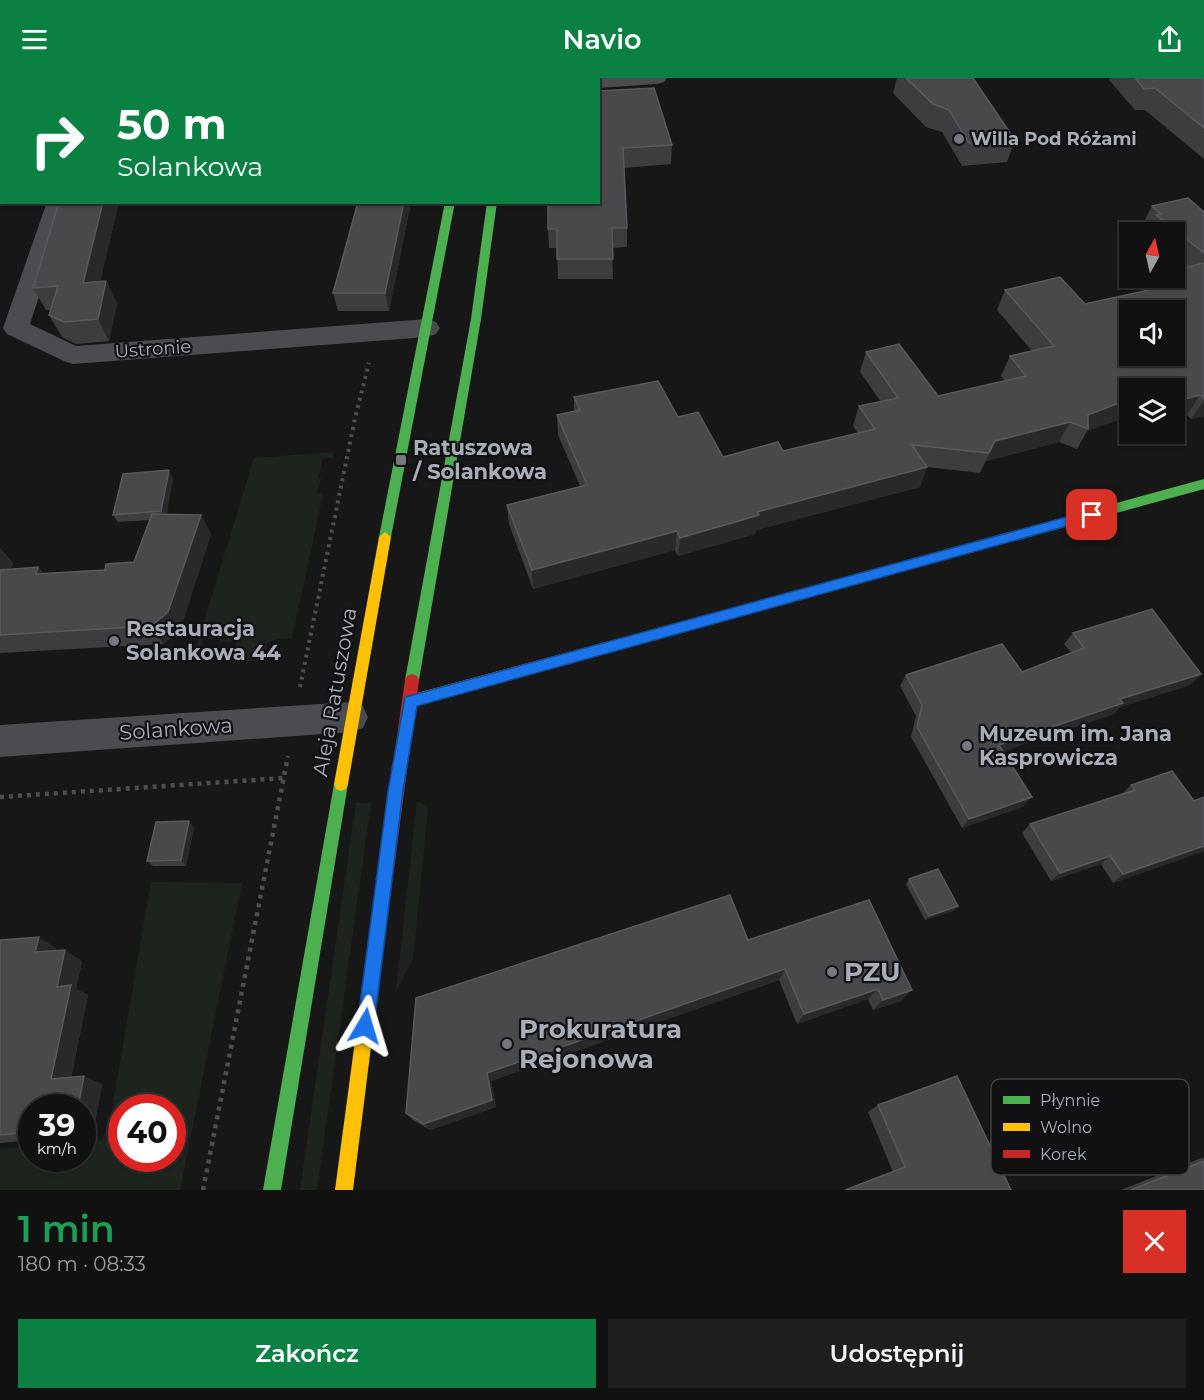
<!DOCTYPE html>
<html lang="pl">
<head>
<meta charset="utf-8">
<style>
	body { margin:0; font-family:Montserrat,sans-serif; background:#1e1f1f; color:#f1f3f6; height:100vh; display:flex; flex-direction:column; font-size:22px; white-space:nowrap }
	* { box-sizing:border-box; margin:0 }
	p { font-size:20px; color:#9c9d9f }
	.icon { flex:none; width:33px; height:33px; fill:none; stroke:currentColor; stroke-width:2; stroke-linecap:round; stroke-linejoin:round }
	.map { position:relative; height:1112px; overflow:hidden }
	.details { display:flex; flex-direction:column; background:#111; flex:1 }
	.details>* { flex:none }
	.guide { position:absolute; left:0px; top:0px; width:600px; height:126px; box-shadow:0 2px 4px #0004,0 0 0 2px #303131; background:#0b8043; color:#fff; overflow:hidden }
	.needle { width:39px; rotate:8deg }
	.controls { position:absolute; left:1119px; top:144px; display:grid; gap:12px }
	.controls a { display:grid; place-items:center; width:66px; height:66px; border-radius:0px; background:#111; box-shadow:0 2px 4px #0004,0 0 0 2px #303131; font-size:30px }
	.speed { position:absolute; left:18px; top:1016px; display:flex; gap:12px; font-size:30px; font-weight:700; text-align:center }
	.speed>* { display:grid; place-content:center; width:78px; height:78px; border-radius:50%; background:#111; box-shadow:0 2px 4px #0004,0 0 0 2px #303131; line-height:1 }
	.speed small { font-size:15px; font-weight:400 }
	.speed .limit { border:9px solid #d22; background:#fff; color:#111 }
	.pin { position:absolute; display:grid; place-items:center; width:51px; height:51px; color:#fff; margin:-26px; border-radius:12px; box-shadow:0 3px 9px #0006 }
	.me { position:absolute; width:66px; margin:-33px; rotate:7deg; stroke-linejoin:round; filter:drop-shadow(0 0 4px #0008) }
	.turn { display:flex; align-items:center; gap:21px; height:126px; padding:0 18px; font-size:27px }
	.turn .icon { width:78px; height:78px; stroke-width:2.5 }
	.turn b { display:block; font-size:42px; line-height:51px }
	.round { display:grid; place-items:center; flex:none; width:63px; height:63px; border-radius:0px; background:#1e1f1f }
	.head { display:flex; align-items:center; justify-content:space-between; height:102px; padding:0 18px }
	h1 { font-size:36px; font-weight:600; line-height:45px; color:#1e9e55 }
	.primary-button { display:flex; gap:12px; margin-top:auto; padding:12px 18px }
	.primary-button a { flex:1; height:69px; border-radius:0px; background:#0b8043; color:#fff; font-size:24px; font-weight:600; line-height:69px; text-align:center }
	.primary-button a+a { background:#1e1f1f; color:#f1f3f6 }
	header { display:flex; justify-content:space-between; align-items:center; height:78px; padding:0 18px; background:#0b8043; color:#fff; font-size:27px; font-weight:600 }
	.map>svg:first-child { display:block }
	.built { fill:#212123 }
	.green { fill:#1d241e; fill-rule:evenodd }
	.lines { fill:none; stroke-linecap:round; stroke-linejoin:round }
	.path-far1 { stroke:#4d4e52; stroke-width:4; stroke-dasharray:3 4.5; stroke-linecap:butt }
	.path { stroke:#4d4e52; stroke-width:4.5; stroke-dasharray:4 5; stroke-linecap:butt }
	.street { fill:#4b4c50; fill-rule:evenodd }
	.fast { fill:#4caf50; fill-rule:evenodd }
	.slow { fill:#ffc107; fill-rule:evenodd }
	.jam { fill:#c62828; fill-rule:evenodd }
	.wall { fill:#3d3d3f }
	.shaded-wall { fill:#29292a }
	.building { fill:#49494c; stroke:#58595d; stroke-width:1.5; fill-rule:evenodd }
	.route { fill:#1a73e8; stroke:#114b97; stroke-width:1.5 }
	.poi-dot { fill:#757880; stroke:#111113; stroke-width:2 }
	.labels { text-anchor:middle; stroke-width:4.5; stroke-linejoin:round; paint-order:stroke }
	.far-poi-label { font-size:18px; font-weight:bold; fill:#a8adb8; stroke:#111113; text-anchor:start }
	.far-street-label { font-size:18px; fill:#a8adb8; stroke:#111113 }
	.poi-label { font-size:21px; font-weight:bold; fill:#a8adb8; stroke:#111113; text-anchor:start }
	.street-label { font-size:21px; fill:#a8adb8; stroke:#111113 }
	.near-poi-label { font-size:26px; font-weight:bold; fill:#a8adb8; stroke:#111113; text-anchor:start }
	.key { fill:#111113; stroke:#3e4045; stroke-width:1.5 }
	.key-label { font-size:16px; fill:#a8adb8 }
</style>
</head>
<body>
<header><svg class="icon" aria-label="menu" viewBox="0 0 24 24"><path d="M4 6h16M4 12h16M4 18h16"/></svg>Navio<svg class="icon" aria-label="share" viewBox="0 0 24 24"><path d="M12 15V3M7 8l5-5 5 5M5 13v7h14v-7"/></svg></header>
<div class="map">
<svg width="1204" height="1112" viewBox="0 0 1204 1112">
	<rect width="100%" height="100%" fill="#171717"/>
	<polygon class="built" points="0,0 341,0 2,2 0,22"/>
	<g class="green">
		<polygon points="334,374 333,380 323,380 318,400 321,400 317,415 323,416 292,560 277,561 267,565 263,582 232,585 237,563 220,564 220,560 203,561 200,573 195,573 254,380"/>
		<polygon points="417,724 426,727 428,731 413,881 396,913"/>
		<polygon points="356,725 371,725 317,1112 300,1112"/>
		<path d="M 151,804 L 242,805 L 180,1112 L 0,1112 L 0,1071 L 31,1068 L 32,1080 L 82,1080 L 83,1064 L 102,1062 L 112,1031 ZM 122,1029 L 172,1029 L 172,1080 L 122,1080 Z"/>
	</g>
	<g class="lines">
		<polyline class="path-far1" points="300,609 355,340 369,285"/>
		<g class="path">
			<polyline points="0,719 284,700"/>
			<polyline points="203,1112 288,678"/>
		</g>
		<g class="street">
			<polygon points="591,0 667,0 664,4 657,6 598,10 598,2 589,2"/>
			<rect x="0" y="40" width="2" height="12"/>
			<polygon points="47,124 70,124 30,246 76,268 427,241 436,244 440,250 436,256 427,259 73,286 64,283 7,256 3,250"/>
			<polygon points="351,624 363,628 368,639 363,650 351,654 0,679 0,647"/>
		</g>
		<g class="fast">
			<rect x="470" y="0" width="8" height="2"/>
			<rect x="509" y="0" width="8" height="2"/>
			<polygon points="445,124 455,124 391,459 385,464 379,459"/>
			<polygon points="487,124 497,124 481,241 419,602 417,606 412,608 407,606 405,602 471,241"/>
			<polygon points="1204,401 1204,411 721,543 716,542 714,538 716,534 721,533"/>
			<polygon points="341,699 346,701 348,706 281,1112 263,1112 334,706 336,701"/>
		</g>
		<g class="slow">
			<polygon points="385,454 391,459 348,706 346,711 341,713 336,711 334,706 379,459"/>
			<polygon points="721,533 726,534 728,538 726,542 721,543 410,629 405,627 403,623 405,619 410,617"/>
			<polygon points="375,865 381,867 383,873 353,1112 335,1112 367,873 369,867"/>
		</g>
		<polygon class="jam" points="412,596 417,598 419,602 383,873 381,879 375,881 369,879 367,873 405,602 407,598"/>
	</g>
	<g class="wall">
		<polygon points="897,0 973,0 1015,62 1007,84 962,88 942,54 926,49 893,15"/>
		<polygon points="1110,0 1204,0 1204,81 1145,32 1135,32 1109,2"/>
		<polygon points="598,13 672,67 671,86 624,90 627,150 627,169 612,170 613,201 558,201 557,170 549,170 548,151"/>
		<polygon points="59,124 119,124 100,203 106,203 117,225 109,263 76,266 62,259 49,237 51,232 46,232 33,210"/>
		<polygon points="411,124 389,233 338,233 333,215"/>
		<polygon points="1152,128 1204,134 1204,338 1191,341 1187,337 1174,340 1174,310 1130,310 1130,350 1116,343 1103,347 1087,353 1077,371 1059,364 986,383 980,395 927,389 920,409 756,452 755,456 678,478 675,472 533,511 509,446 507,427 580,408 558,357 557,337 574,333 574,319 678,339 723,379 783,373 858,355 853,348 859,328 881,324 860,294 866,274 938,318 1005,303 1001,298 1010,278 1032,273 997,232 1005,212 1085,226 1160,209 1165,200 1174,200 1174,192 1185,189 1174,181 1174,154 1147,154 1142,148"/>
		<polygon points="173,400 166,437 201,437 211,456 180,552 163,566 0,575 0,470 13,485 11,491 38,489 43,495 105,492 134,484 150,442 118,444 113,437"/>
		<polygon points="1073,555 1201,596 1190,607 1120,629 1114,636 1003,673 1024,728 962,750 911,659 916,638 900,608 906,597 1022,594 1071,575 1064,566"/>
		<polygon points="1131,707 1194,723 1204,719 1204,773 1113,805 1101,786 1051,803 1022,755 1030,746 1122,716"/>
		<polygon points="194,749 186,788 153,788 147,783"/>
		<polygon points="909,801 958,828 953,833 925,842 906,806"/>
		<polygon points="869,822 901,923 873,932 868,921 797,946 779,902 491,1003 496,1029 430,1052 413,1042 406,1035 748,862"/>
		<polygon points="0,862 56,870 56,872 82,883 76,911 88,917 71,1000 102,1006 93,1056 82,1057 82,1029 32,1029 32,1062 0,1065"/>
		<polygon points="878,1027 1011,1112 893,1094 868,1034"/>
		<polygon points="1204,1079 1204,1112 1121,1112"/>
	</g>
	<g class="shaded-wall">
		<polygon points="103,124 119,124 94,227 83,205"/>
		<polygon points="404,124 411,124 389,233 385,215"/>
		<polygon points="106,203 117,225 109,263 98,241"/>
		<polygon points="1200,317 1187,337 1174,340 1174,324"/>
		<polygon points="1204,322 1204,338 1191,341"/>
		<polygon points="1127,323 1116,343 1103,347 1087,353 1088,351 1088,337 1114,327"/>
		<polygon points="1070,344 1059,364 986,383 980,395 995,363"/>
		<polygon points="927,389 920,409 756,452 755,456 678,478 680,460 757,434"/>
		<polygon points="169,392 173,400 166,441 161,433"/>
		<polygon points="201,437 211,456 180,552 163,566 151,548"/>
		<polygon points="677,453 675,472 533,511 532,492"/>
		<polygon points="0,470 13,485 4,511 0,507"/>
		<polygon points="38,489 52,507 36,496"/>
		<polygon points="1201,596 1190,607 1120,629 1114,636 992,677 999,667 1120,621"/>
		<polygon points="1032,719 1024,728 962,750 969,741"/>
		<polygon points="189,743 194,749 186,788 181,782"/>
		<polygon points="1204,768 1204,773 1113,805 1123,796"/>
		<polygon points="1110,778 1101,786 1051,803 1060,795"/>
		<polygon points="958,828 953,833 925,842 929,838"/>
		<polygon points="39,859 56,870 53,885 35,874"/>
		<polygon points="65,872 82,883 76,911 88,917 69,1009 51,1001 57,909"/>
		<polygon points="785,891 779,902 491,1003 496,1029 430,1052 424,1046 487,995"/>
		<polygon points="878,911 868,921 797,946 804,936"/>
		<polygon points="912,912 901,923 873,932 883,922"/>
		<polygon points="84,998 102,1006 93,1056 82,1053 82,1029 78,1029"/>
	</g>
	<g class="building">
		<polygon points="906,0 973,0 1015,62 969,65 949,32 933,26"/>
		<polygon points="1135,0 1204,0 1204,50 1155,10 1144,11"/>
		<polygon points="654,10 672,67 623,70 627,150 612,150 613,181 557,181 557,151 548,151 548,124 598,124 598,13"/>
		<polygon points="1188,120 1204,134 1204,175 1156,137 1161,136 1152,128"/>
		<polygon points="59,124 103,124 83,205 106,203 98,241 64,244 49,237 58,208 33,210"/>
		<polygon points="358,124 404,124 385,215 333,215"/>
		<path d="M 1204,185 L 1204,321 L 1200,317 L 1174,324 L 1174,310 L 1130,310 L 1130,324 L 1127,323 L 1114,327 L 1088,337 L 1088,351 L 1070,344 L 995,363 L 989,375 L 912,367 L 927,389 L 757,434 L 759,437 L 680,460 L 677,453 L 532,492 L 507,427 L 587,407 L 557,337 L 580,332 L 574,319 L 658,303 L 678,339 L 698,334 L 723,379 L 778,364 L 783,373 L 875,351 L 859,328 L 898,320 L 866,274 L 899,266 L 938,318 L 1026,298 L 1010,278 L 1054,268 L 1005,212 L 1060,199 L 1085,226 L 1181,205 L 1174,199 L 1174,192 ZM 1130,232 L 1174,232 L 1174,278 L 1130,278 Z"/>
		<polygon points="169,392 161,433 113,437 123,396"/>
		<polygon points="152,436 201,437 168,534 151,548 0,557 0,492 38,489 36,496 105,492 106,486 134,484"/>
		<polygon points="1152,531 1201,596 1120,621 1123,625 999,667 1032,719 969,741 917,649 922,627 906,597 1002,566 1022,594 1084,570 1073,555"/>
		<polygon points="1172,693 1194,723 1204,719 1204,768 1123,796 1110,778 1060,795 1030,746 1135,712 1131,707"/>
		<polygon points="189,743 181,782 147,783 156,744"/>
		<polygon points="938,791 958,828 929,838 909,801"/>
		<polygon points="730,817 748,862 869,822 912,912 883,922 878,911 804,936 785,891 487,995 492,1022 424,1046 406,1035 416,920"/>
		<polygon points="39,859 35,874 65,872 57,909 71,907 51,1001 84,998 78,1029 32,1029 32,1054 0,1057 0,862"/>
		<polygon points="957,998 1011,1112 845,1112 905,1089 878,1027"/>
		<polygon points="1204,1083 1204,1112 1131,1112"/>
	</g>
	<polygon class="route" points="1092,432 1098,437 1096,440 417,628 403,713 374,948 371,954 365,956 359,954 357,948 388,713 405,619"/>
	<g class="poi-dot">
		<circle cx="959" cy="61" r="6"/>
		<rect x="395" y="376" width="12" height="12" rx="3"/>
		<circle cx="114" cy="563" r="6"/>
		<circle cx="967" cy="668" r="6"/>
		<circle cx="832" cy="894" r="6"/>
		<circle cx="507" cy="966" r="6"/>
	</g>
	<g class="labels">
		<g class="far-poi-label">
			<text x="971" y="67">Willa Pod Różami</text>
		</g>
		<g class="far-street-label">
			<text transform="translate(153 271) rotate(-4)" y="6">Ustronie</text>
		</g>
		<g class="poi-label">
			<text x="413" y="377">Ratuszowa<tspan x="413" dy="24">/ Solankowa</tspan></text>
			<text x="126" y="558">Restauracja<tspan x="126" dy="24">Solankowa 44</tspan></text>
			<text x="979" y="663">Muzeum im. Jana<tspan x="979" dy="24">Kasprowicza</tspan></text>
		</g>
		<g class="street-label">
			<text transform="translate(335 614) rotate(-80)" y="7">Aleja Ratuszowa</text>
			<text transform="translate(176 651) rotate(-4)" y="7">Solankowa</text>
		</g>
		<g class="near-poi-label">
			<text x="844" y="903">PZU</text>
			<text x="519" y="960">Prokuratura<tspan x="519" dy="30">Rejonowa</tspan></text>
		</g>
	</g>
	<rect x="991" y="1001" width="198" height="96" rx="9" class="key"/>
	<rect x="1003" y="1018" width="27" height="8" fill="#4caf50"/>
	<rect x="1003" y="1045" width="27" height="8" fill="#ffc107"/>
	<rect x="1003" y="1072" width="27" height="8" fill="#c62828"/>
	<g class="key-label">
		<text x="1040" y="1028">Płynnie</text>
		<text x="1040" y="1055">Wolno</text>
		<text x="1040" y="1082">Korek</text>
	</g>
</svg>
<div class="controls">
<a><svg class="needle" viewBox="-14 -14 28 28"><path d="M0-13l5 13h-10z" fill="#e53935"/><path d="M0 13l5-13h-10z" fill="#9c9d9f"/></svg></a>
<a><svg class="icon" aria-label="sound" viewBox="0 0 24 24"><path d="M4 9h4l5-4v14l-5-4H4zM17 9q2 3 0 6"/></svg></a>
<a><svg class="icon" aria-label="layers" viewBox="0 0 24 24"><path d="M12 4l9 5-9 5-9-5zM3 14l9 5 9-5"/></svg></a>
</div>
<div class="speed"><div>39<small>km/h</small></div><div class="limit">40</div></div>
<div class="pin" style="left:1092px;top:437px;background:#d93025"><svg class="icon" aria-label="arrive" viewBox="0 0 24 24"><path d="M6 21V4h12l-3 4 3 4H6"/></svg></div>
<svg class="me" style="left:365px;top:948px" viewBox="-20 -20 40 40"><path d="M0-17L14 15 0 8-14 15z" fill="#1a73e8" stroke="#fff" stroke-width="4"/></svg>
<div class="guide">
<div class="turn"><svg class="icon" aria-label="right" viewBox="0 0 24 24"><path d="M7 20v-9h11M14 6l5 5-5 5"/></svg><div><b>50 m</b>Solankowa</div></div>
</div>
</div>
<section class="details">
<div class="head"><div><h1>1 min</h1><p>180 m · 08:33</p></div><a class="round" style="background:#d93025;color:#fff"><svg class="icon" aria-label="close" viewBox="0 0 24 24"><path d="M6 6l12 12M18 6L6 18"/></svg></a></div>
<div class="primary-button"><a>Zakończ</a><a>Udostępnij</a></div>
</section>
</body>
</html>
